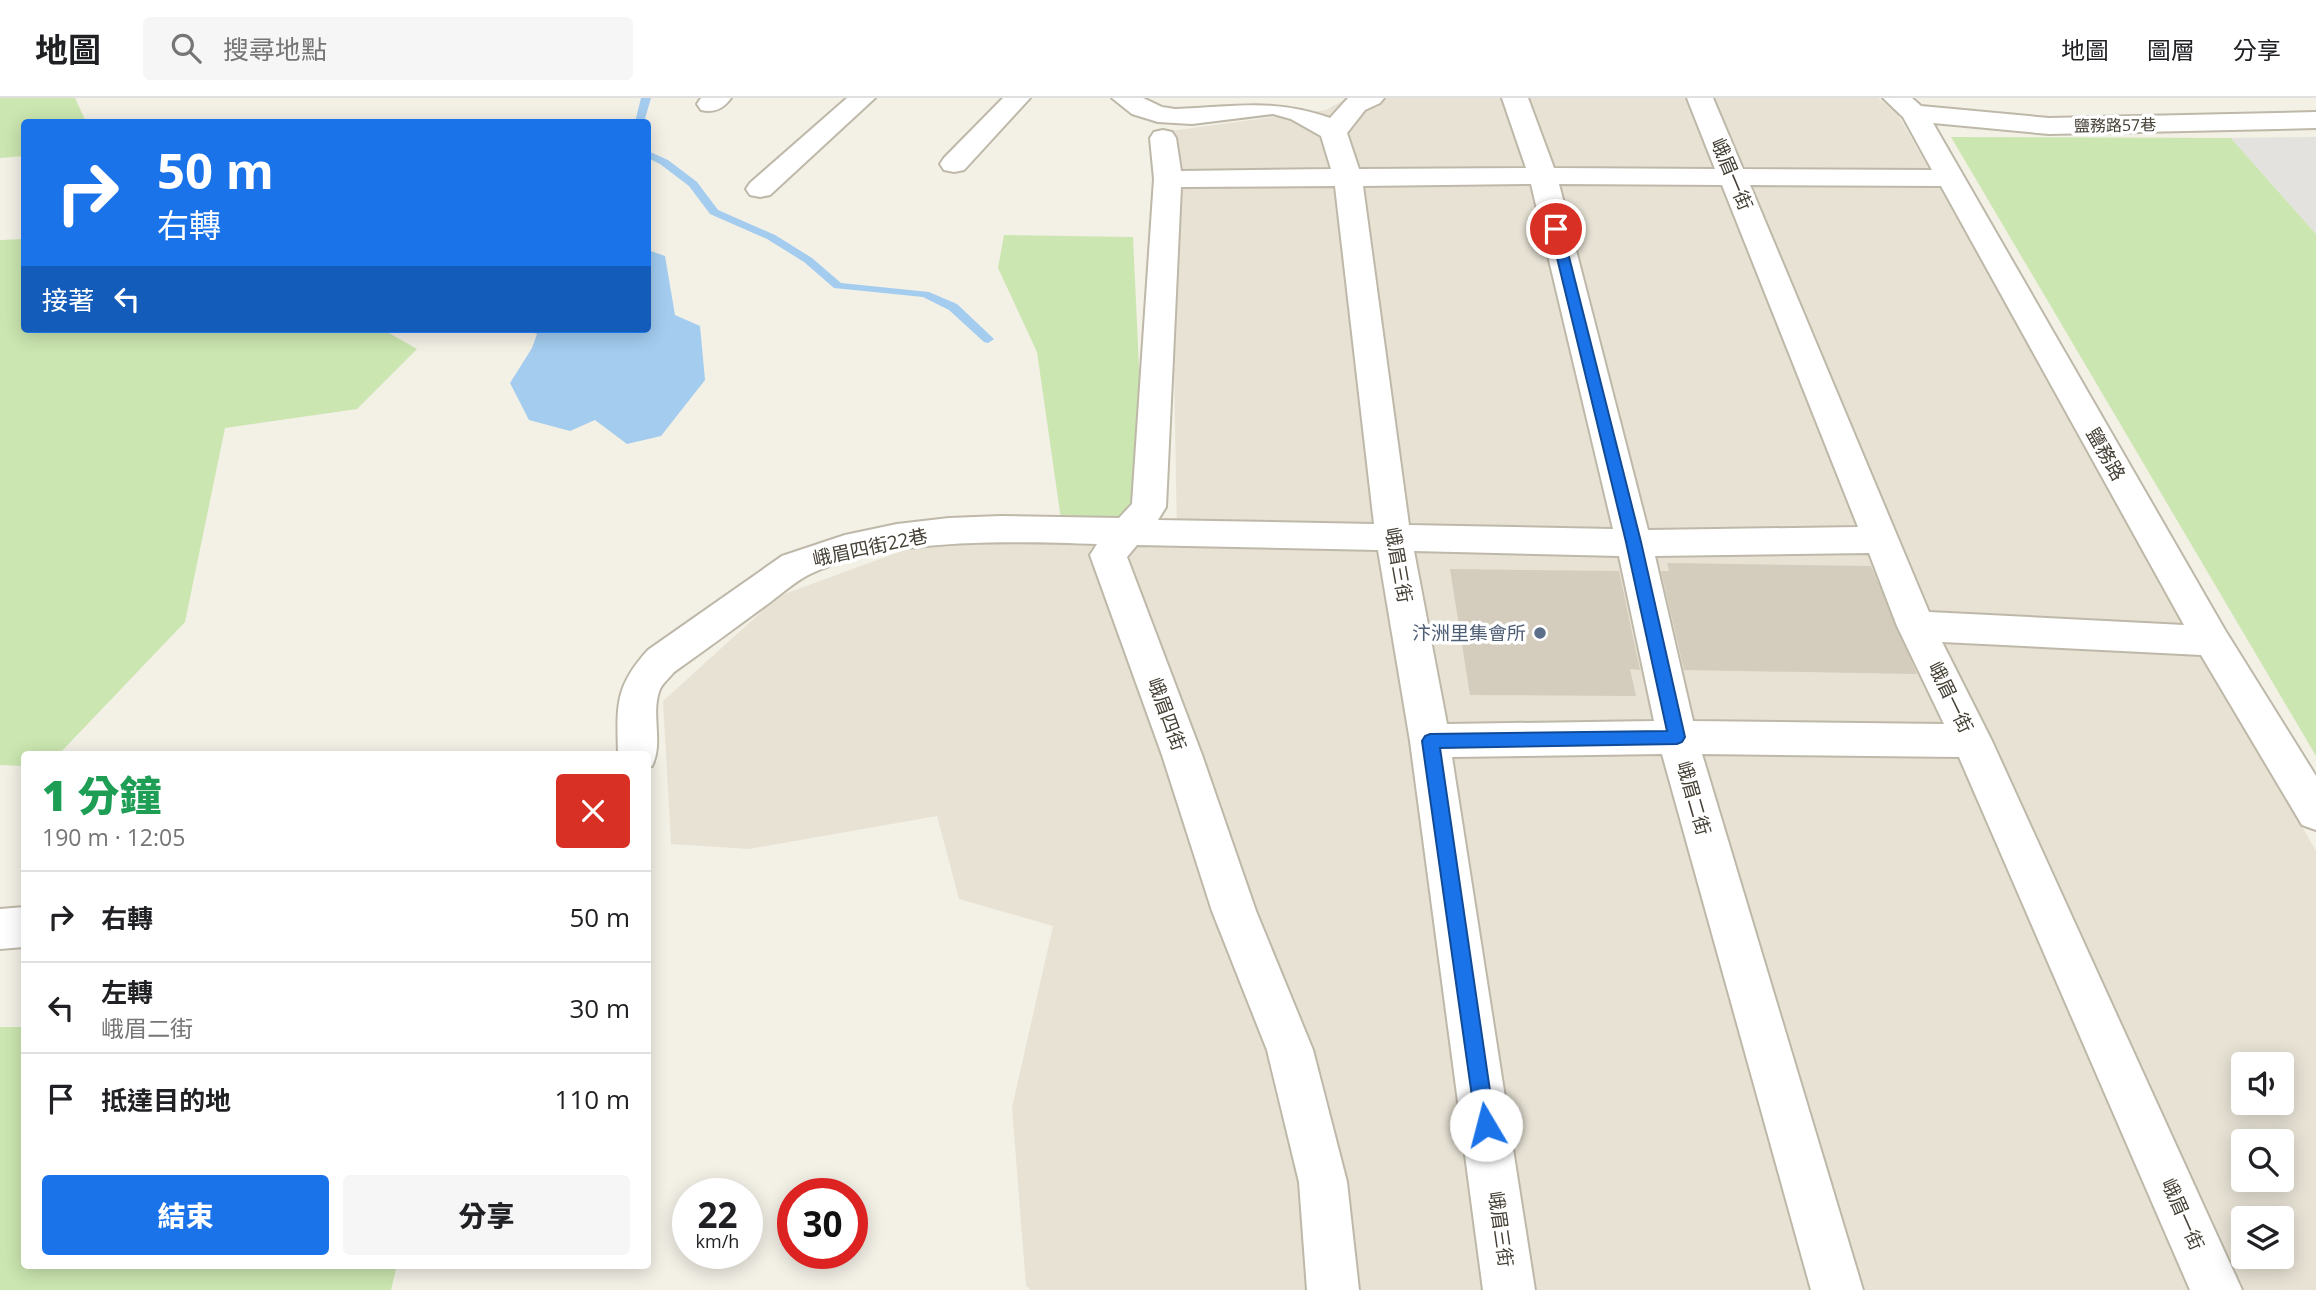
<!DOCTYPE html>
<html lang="zh-TW">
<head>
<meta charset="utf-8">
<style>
	body { margin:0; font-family:"Open Sans","Noto Sans TC",sans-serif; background:#f6f6f6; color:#202124; height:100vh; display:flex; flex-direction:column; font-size:26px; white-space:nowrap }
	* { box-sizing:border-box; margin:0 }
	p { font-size:23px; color:#757577 }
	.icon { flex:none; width:38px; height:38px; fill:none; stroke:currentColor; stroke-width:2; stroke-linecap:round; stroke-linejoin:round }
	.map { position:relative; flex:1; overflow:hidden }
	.side { position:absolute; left:21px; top:653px; width:630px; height:518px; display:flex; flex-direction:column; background:#fff; border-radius:7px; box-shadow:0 4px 18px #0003 }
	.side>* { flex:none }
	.banner { position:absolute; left:21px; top:21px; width:630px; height:214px; border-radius:7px; box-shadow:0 4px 18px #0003; background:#1a73e8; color:#fff; overflow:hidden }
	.fabs { position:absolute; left:2231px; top:954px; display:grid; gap:14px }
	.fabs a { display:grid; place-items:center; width:63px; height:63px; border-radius:7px; background:#fff; box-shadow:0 4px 18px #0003; font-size:35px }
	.speed { position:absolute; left:672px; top:1080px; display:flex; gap:14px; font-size:35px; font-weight:700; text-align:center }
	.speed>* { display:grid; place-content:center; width:91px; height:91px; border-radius:50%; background:#fff; box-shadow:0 4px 18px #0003; line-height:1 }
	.speed small { font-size:18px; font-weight:400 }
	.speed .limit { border:10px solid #d22; background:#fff; color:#111 }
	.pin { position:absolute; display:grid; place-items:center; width:60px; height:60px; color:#fff; margin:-30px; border:4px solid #fff; border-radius:50%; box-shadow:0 2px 7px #0007 }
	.me { position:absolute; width:77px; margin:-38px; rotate:352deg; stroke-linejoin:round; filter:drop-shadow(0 0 5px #0008) }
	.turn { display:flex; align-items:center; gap:24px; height:147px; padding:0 21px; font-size:32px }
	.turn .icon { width:91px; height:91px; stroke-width:2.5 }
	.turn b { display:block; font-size:49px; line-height:60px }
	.then { display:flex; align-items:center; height:66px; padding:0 21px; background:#0003; gap:14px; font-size:26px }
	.round { display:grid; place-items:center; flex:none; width:74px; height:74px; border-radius:7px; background:#f6f6f6 }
	.overview { display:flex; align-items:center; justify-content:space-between; height:119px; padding:0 21px }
	h1 { font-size:42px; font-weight:800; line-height:52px; color:#1e9e55 }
	.button { display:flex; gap:14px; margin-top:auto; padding:14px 21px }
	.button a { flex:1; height:80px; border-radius:7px; background:#1a73e8; color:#fff; font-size:28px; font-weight:800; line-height:80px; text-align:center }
	.button a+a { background:#f6f6f6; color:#202124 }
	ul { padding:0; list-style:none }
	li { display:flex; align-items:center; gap:21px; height:91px; padding:0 21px; border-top:2px solid #e0e0e0 }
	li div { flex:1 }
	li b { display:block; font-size:26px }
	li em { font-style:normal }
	header { display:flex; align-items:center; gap:42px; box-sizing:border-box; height:98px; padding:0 35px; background:#fff; border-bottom:2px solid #e0e0e0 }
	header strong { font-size:33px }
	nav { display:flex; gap:38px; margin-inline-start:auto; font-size:24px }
	.search { width:490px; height:63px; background:#f6f6f6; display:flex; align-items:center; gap:18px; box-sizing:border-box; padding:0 24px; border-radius:7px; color:#757577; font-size:26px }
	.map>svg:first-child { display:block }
	.residential { fill:#e7e2d4; fill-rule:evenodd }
	.green { fill:#cbe6b0 }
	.parking { fill:#e4e2de }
	.water { fill:#a3ccef }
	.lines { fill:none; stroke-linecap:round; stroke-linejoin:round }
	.stream { fill:#a3ccef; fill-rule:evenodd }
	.building { fill:#d4ccbc }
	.minor-casing { stroke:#beb8a9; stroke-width:4 }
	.minor { fill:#fff; fill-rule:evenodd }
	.route { fill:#1a73e8; stroke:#114b97; stroke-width:2 }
	.service-dot { fill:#5c6f8a; stroke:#fff; stroke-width:2.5 }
	.labels { text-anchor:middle; stroke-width:7; stroke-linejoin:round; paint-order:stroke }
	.far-street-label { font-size:16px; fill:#454036; stroke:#fff }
	.street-label { font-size:19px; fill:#454036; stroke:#fff }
	.service-label { font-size:19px; fill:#4e5e75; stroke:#fff; text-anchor:end }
</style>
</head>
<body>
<header>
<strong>地圖</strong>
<div class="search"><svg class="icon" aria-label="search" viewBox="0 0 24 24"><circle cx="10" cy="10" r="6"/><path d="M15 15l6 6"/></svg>搜尋地點</div>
<nav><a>地圖</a><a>圖層</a><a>分享</a></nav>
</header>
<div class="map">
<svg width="2316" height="1192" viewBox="0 0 2316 1192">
	<rect width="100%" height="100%" fill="#f3f0e6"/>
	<path class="residential" d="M 1348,0 L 1878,0 L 1897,15 L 2316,753 L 2316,1192 L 1031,1192 L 1026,1188 L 1012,1010 L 1053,828 L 959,801 L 937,718 L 749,751 L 671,746 L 663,603 L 779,498 L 962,431 L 1177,439 L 1170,33 L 1326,12 ZM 2244,966 L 2282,966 L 2282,1004 L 2244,1004 ZM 2244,1043 L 2282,1043 L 2282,1082 L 2244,1082 ZM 2244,1120 L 2282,1120 L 2282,1158 L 2244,1158 Z"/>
	<g class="green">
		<polygon points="0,0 75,0 86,24 24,24 24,58 0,60"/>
		<polygon points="1951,39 2231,40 2316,136 2316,658"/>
		<polygon points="1004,137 1133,139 1146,422 1062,428 1037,254 998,170"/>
		<polygon points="24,141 24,231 382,231 417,251 357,311 225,330 185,524 59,656 24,656 24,668 0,667 0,142"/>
		<polygon points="24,929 24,1167 397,1167 391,1192 0,1192 0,929"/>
	</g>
	<polygon class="parking" points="2316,39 2316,136 2231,40"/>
	<polygon class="water" points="648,152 665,158 675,217 700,228 705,282 661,338 627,346 595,322 570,333 529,322 510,285 532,250 537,236 524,231 648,231"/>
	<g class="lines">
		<g class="stream">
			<polygon points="641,0 651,0 644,24 635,24"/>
			<polygon points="648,53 668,62 697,84 718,112 775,137 812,160 841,185 929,194 957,206 994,241 988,245 984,244 949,212 923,199 834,190 804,164 767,141 710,116 689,88 660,66 648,60"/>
		</g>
	</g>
	<g class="building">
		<polygon points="1667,465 1871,468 1917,576 1684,572 1661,473 1669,473"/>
		<polygon points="1450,471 1619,473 1640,572 1630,571 1636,598 1470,597"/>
	</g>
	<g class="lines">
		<g class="minor-casing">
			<g id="minor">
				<path d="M 701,0 L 731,0 C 723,11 714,15 701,12 L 697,6 Z"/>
				<polygon points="847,0 875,0 770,97 760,99 750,97 746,91 750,85"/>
				<polygon points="1003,0 1030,0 964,72 954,74 944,72 940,66 944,60"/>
				<path d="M 1112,0 L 1143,0 L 1162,9 L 1175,11 C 1235,9 1273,0 1330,20 L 1348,0 L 1384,0 L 1380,5 L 1365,12 L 1347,35 L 1359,71 L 1526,70 L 1502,0 L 1528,0 L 1554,70 L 1715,71 L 1687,0 L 1713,0 L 1743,71 L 1932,72 L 1903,19 L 1883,0 L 1912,0 L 1921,8 L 2049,20 L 2316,14 L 2316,30 L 2049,36 L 1933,25 L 2225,532 L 2316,678 L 2316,732 L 2302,727 L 2201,557 L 1942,544 L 1992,643 L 2242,1192 L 2190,1192 L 1959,659 L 1702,656 L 1863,1192 L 1811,1192 L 1662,656 L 1452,659 L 1535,1192 L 1483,1192 L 1410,643 L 1378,452 L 1137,447 L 1127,459 L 1202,657 L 1256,813 L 1313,952 L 1347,1084 L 1359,1192 L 1307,1192 L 1299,1084 L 1267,952 L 1212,813 L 1162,657 L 1090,457 L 1097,446 C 1012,443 885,439 808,477 C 793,485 779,498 765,508 C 735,530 705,552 674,574 C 670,579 663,585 660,591 C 650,616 664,644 652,668 L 648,669 L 648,656 L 618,656 C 617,609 614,589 648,552 L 782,458 L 845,437 L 897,426 L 949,420 L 1001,418 L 1119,420 L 1132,406 L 1154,81 L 1150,40 L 1154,34 L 1163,32 L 1172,34 L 1176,40 L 1181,73 L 1331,71 L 1321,38 L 1291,21 L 1273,16 L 1192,26 L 1158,24 L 1132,16 ZM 1531,86 L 1613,431 L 1409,427 L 1363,88 ZM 1559,86 L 1722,87 L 1858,429 L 1648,432 ZM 1750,87 L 1941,88 L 2184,527 L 1929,514 ZM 1335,88 L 1374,426 L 1158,422 L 1166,409 L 1181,89 ZM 1414,453 L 1619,458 L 1654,623 L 1447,626 ZM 1869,455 L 1897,528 L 1944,626 L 1693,623 L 1655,458 Z"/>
				<polygon points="24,809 24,849 0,851 0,811"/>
			</g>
		</g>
		<use href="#minor" class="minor"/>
	</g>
	<polygon class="route" points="1556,127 1562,131 1641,444 1685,639 1682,644 1677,646 1440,650 1495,1027 1493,1034 1486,1037 1479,1034 1476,1027 1422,643 1425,638 1430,636 1667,633 1626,444 1550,131"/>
	<circle class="service-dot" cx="1540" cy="535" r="7"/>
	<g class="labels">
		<g class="far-street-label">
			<text transform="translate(2115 27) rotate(-1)" y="6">鹽務路57巷</text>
		</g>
		<g class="street-label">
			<text transform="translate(1732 76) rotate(67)" y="7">峨眉一街</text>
			<text transform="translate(2106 356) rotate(60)" y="7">鹽務路</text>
			<text transform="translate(870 449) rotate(-12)" y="7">峨眉四街22巷</text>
			<text transform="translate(1399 467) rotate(80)" y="7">峨眉三街</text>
			<text transform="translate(1951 599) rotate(64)" y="7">峨眉一街</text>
			<text transform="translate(1167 616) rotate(70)" y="7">峨眉四街</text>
			<text transform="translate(1694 700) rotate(74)" y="7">峨眉二街</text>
			<text transform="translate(2183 1116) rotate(66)" y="7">峨眉一街</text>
			<text transform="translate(1501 1131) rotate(82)" y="7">峨眉三街</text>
		</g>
		<g class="service-label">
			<text x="1526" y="542">汴洲里集會所</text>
		</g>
	</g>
</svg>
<div class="fabs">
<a><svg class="icon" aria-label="sound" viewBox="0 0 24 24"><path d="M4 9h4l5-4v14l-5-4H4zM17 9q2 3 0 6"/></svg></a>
<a><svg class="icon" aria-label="search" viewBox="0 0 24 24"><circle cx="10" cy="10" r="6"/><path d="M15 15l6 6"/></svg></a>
<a><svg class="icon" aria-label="layers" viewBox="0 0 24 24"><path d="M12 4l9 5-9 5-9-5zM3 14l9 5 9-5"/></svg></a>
</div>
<div class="speed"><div>22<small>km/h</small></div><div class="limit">30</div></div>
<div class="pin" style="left:1556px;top:131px;background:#d93025"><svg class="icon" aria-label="arrive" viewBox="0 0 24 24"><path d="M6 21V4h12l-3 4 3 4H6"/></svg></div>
<svg class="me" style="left:1486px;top:1027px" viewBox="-20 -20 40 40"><circle r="19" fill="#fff"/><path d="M0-13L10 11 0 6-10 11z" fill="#1a73e8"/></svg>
<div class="banner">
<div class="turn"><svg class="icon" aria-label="right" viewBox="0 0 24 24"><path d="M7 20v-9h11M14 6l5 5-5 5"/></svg><div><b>50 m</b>右轉</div></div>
<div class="then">接著<svg class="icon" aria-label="left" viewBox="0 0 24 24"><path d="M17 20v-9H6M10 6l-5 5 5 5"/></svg></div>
</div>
<section class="side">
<div class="overview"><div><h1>1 分鐘</h1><p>190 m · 12:05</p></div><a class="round" style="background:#d93025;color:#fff"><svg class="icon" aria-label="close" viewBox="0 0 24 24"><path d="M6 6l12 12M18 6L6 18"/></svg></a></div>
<ul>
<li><svg class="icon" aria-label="right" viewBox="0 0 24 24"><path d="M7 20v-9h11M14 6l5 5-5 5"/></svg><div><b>右轉</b></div><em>50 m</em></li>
<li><svg class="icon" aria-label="left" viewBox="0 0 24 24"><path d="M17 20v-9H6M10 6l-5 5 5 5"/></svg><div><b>左轉</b><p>峨眉二街</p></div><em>30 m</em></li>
<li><svg class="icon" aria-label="arrive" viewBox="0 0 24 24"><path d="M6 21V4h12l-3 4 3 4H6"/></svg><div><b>抵達目的地</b></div><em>110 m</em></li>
</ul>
<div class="button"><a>結束</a><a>分享</a></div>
</section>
</div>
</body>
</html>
